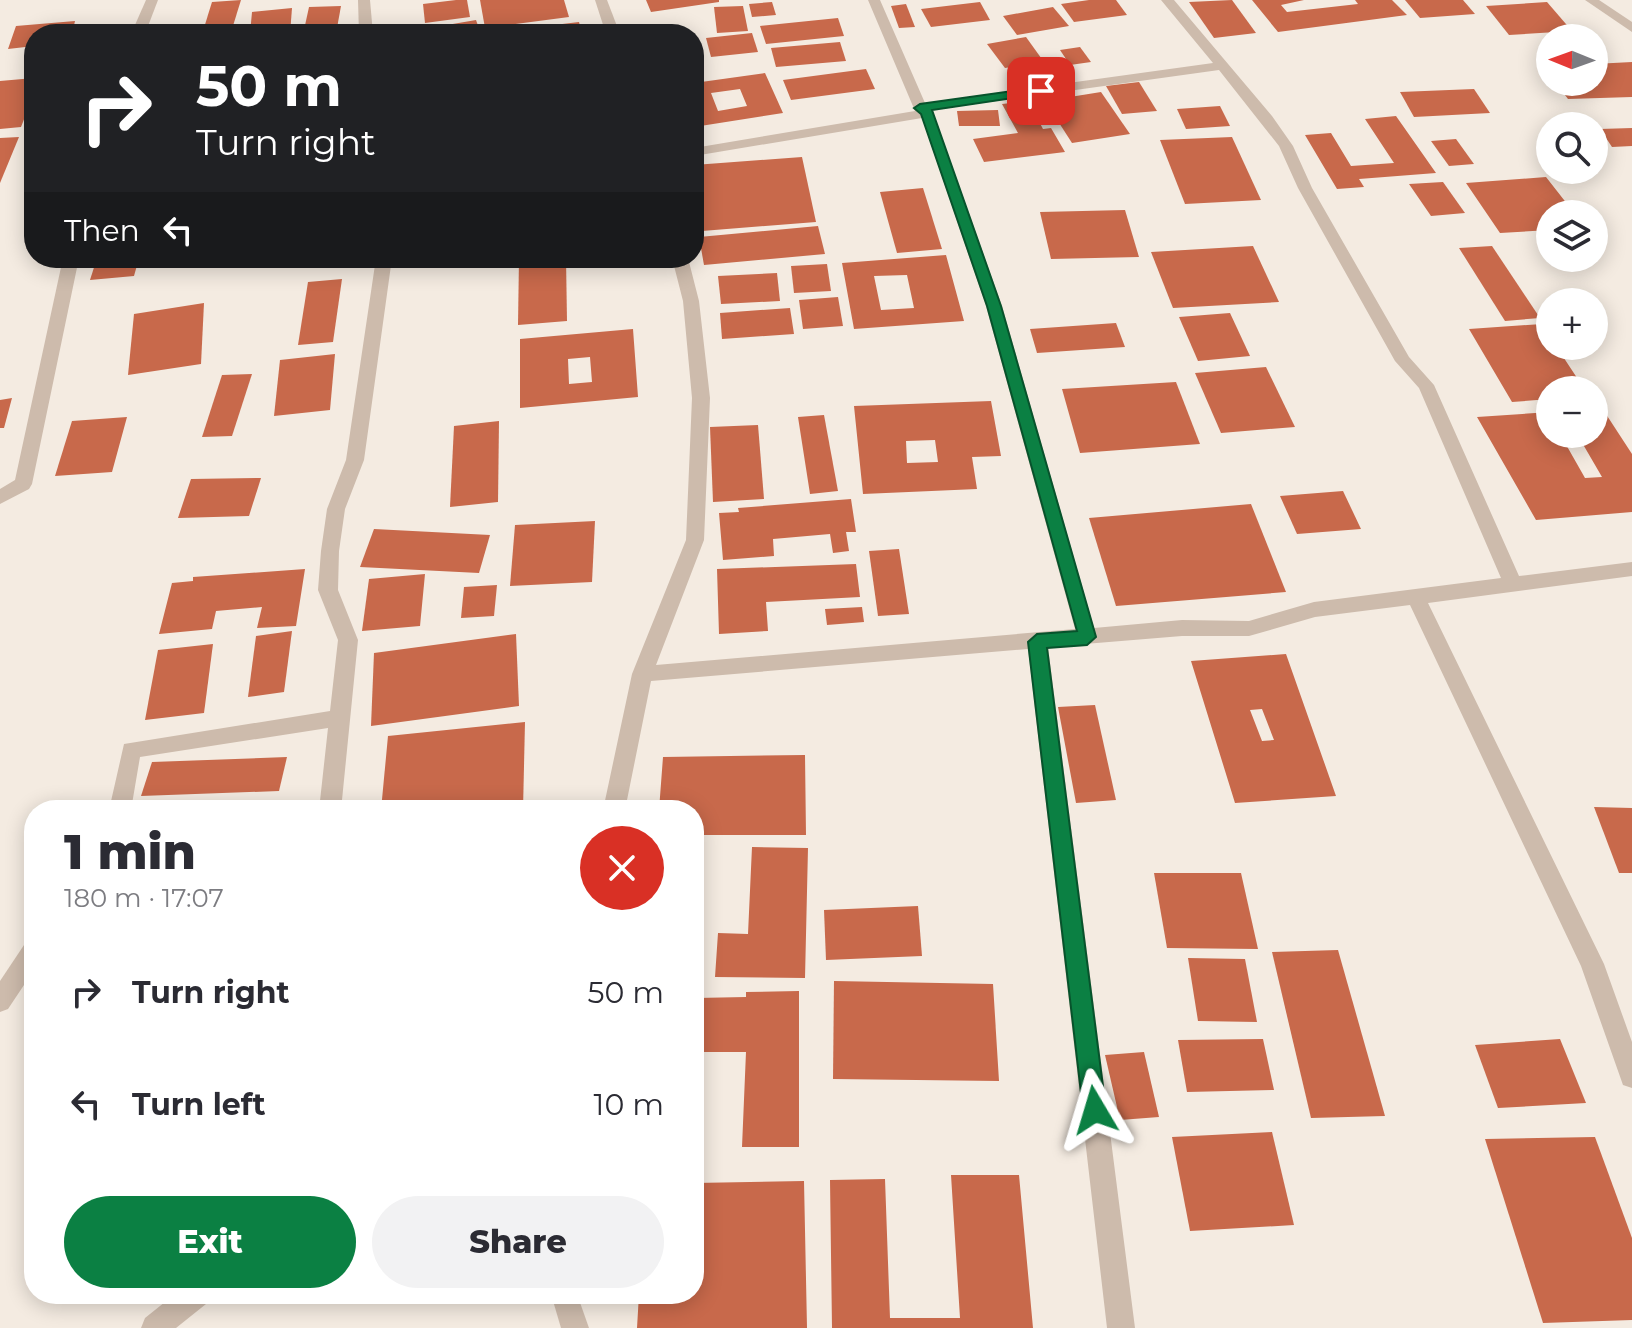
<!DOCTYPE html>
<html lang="en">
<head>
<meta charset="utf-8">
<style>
	body { margin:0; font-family:Montserrat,sans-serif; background:#f2f2f3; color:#2b2b33; height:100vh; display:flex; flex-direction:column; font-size:30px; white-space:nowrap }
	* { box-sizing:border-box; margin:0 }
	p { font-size:26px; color:#7c7c81 }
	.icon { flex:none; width:44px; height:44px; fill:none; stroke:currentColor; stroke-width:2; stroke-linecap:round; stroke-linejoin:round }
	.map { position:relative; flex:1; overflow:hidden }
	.sheet { position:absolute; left:24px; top:800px; width:680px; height:504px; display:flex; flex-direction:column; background:#fff; border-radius:32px; box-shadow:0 4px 20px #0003 }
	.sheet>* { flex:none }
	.top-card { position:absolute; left:24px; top:24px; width:680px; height:244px; border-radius:32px; box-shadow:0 4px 20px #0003; background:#202124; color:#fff; overflow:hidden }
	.needle { width:52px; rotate:271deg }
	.tools { position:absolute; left:1536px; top:24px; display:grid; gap:16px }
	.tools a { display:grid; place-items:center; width:72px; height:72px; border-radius:50%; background:#fff; box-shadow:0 4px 20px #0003; font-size:40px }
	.pin { position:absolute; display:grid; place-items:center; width:68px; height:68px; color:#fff; margin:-34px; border-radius:16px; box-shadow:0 4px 12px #0006 }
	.me { position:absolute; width:88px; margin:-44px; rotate:353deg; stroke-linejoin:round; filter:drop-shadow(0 0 6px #0008) }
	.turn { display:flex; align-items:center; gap:28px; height:168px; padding:0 40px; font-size:36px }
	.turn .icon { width:104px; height:104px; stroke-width:2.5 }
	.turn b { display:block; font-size:56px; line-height:68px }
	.then { display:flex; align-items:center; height:76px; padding:0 40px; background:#0003; gap:16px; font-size:30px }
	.round { display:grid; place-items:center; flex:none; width:84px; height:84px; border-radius:42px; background:#f2f2f3 }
	.summary { display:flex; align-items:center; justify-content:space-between; height:136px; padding:0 40px }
	h1 { font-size:48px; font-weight:800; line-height:60px }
	.button { display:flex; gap:16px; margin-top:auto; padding:16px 40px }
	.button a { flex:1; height:92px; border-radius:48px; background:#0b8043; color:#fff; font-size:32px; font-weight:800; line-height:92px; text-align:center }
	.button a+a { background:#f2f2f3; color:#2b2b33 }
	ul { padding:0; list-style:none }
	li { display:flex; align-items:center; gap:24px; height:112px; padding:0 40px }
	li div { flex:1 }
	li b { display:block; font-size:30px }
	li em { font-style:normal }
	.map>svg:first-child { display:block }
	.building { fill:#c8694b; fill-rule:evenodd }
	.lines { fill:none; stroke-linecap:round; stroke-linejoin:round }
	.minor { fill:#cdbbac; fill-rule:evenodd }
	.route { fill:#0b8043; stroke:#07532c; stroke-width:2 }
</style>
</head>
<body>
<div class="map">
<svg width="1632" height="1328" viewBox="0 0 1632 1328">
	<rect width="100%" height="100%" fill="#f4ebe1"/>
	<g class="building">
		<polygon points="241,0 232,29 203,31 212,2"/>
		<polygon points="456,0 467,0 470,17 425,23 423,4"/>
		<polygon points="480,0 564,0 569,17 485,28"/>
		<polygon points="646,0 719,0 719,2 651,12"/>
		<polygon points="1089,0 1116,0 1127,15 1074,22 1061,4"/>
		<polygon points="1232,0 1256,33 1214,38 1189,2"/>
		<polygon points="1252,0 1304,0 1281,5 1287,12 1358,4 1355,0 1392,0 1407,15 1278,32"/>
		<polygon points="1405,0 1463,0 1475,14 1420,18"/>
		<polygon points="772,2 776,15 752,17 749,4"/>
		<polygon points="980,2 990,20 931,27 921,9"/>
		<polygon points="1547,2 1572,31 1509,35 1486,6"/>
		<polygon points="906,4 915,27 899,28 891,6"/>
		<polygon points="341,6 337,28 304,30 309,7"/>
		<polygon points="743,6 748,31 717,33 714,7"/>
		<polygon points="1053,7 1069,26 1017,35 1003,16"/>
		<polygon points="292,8 290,34 250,34 252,12"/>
		<polygon points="838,18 844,36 766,44 760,26"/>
		<polygon points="476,20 481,34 443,34 441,26"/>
		<polygon points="75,21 72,34 34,34 34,46 8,49 16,26"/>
		<polygon points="579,22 582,34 496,34 496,32"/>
		<polygon points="752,33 758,52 711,57 706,38"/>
		<polygon points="1026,37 1044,62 1005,68 987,44"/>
		<polygon points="840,42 846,61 776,67 771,48"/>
		<polygon points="1080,47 1091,62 1070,65 1060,50"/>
		<polygon points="1632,62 1632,97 1568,99 1555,82 1594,82 1594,64"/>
		<polygon points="866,69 875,89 791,100 783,80"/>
		<path d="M 765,73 L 783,113 L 694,127 L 694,83 ZM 740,89 L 747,106 L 718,111 L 711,93 Z"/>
		<polygon points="34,78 34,94 21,127 0,129 0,81"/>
		<polygon points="1139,82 1157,111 1122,114 1106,86"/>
		<polygon points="1474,89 1490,113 1414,117 1400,92"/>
		<polygon points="1101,92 1130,134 1072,143 1045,101"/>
		<polygon points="1028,101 1043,129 1051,128 1065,152 984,162 973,139 1018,133 1002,104"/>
		<polygon points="1220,106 1230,126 1186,129 1177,109"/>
		<polygon points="998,110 1000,126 959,126 957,111"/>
		<polygon points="1396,116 1436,173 1359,179 1364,187 1337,189 1305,135 1331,133 1351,166 1394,163 1365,119"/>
		<polygon points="1632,128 1632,146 1612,147 1600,129"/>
		<polygon points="19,137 0,183 0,138"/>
		<polygon points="1232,137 1261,200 1185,204 1160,140"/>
		<polygon points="1456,139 1474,164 1449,166 1431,141"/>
		<polygon points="802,157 816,222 702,231 694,165"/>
		<polygon points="1546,177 1575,214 1550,214 1550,230 1500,233 1466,183"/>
		<polygon points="1443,182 1465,213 1431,216 1409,184"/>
		<polygon points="923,188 942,249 897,253 880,192"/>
		<polygon points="1125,210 1139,257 1051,259 1040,212"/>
		<polygon points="818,226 825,254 704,265 699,237"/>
		<polygon points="1253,246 1279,302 1173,308 1151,252"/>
		<polygon points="1492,246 1540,318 1505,321 1459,248"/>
		<path d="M 946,255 L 964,321 L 854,329 L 842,263 ZM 907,275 L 914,308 L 881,310 L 874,276 Z"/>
		<polygon points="97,258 139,258 134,276 90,280"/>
		<polygon points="519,258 566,258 567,321 518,325"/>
		<polygon points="827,264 831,291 794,293 791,266"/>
		<polygon points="777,273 780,301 721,304 718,276"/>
		<polygon points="342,279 333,342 298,345 308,282"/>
		<polygon points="838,297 843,326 803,329 799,300"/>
		<polygon points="204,303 201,364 128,375 134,314"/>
		<polygon points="790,308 794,334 722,339 720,313"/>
		<polygon points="1230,313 1250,356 1198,361 1179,317"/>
		<polygon points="1116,323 1125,347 1037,353 1030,329"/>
		<polygon points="1542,324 1550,336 1550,346 1556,346 1585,390 1550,390 1550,399 1512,402 1469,329"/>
		<path d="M 633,329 L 638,397 L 520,408 L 520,339 ZM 590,357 L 592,382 L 569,384 L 568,359 Z"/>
		<polygon points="335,354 330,410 274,416 280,360"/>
		<polygon points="1266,367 1295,427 1221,433 1195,373"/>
		<polygon points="252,374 232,436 202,437 222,375"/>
		<polygon points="1176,382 1200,444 1080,453 1062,389"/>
		<polygon points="12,398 4,428 0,428 0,400"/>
		<path d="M 991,401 L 1001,456 L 972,457 L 977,489 L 863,494 L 854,406 ZM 935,440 L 938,462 L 907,463 L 906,441 Z"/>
		<polygon points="1602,408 1632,454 1632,512 1536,520 1477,417 1550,412 1550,434 1560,434 1585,478 1602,477 1577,434 1594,434 1594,409"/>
		<polygon points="824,415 838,491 810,494 798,417"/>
		<polygon points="127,417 112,472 55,476 72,421"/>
		<polygon points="499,421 498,502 450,507 454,426"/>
		<polygon points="758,425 764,499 713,502 710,427"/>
		<polygon points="261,478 249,516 178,518 191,479"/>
		<polygon points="1343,491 1361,529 1297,534 1280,496"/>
		<polygon points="851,499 856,532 846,532 849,551 833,553 830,534 773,539 774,556 723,560 719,513 739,512 738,508"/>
		<polygon points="1251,504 1286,592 1116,606 1089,518"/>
		<polygon points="595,521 592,582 510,586 515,525"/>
		<polygon points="374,529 490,535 479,573 360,567"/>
		<polygon points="899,549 909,614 878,616 869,551"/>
		<polygon points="856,564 860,597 766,602 768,631 719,634 717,569"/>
		<polygon points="305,569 296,626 257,628 262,607 216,611 212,629 159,634 172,583 193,581 193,577"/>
		<polygon points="425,574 420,626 362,631 369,579"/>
		<polygon points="497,585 494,616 461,618 464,587"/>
		<polygon points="862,607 864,622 827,625 825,609"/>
		<polygon points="292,631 284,692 248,697 256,636"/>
		<polygon points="516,634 519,706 371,726 374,653"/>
		<polygon points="213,644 204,713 145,720 158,650"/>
		<path d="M 1286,654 L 1336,796 L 1235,803 L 1191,661 ZM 1262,709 L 1274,740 L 1262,741 L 1250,710 Z"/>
		<polygon points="1095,705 1116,800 1076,803 1058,707"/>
		<polygon points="525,722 523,810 381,810 388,736"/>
		<polygon points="805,755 806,835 694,835 694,810 659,810 663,757"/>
		<polygon points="287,757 279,791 141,796 152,762"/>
		<polygon points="1594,807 1632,808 1632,873 1619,873"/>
		<polygon points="752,847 808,848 805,978 715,977 718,933 748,934"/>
		<polygon points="1154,873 1241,873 1258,949 1167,948"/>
		<polygon points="918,906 922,956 826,960 824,910"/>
		<polygon points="1338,950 1385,1116 1311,1118 1272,952"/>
		<polygon points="1188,958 1245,959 1257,1022 1198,1021"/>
		<polygon points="834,981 993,984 999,1081 833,1079"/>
		<polygon points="799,991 799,1147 742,1147 746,1052 694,1052 696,998 746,997 746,992"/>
		<polygon points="1263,1039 1274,1090 1187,1092 1178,1040"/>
		<polygon points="1560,1039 1586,1103 1498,1108 1475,1045"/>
		<polygon points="1144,1052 1159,1117 1120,1120 1105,1055"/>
		<polygon points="1272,1132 1294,1225 1190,1231 1172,1137"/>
		<polygon points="1595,1137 1632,1238 1632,1320 1543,1323 1485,1139"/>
		<polygon points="951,1175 1019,1175 1033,1328 832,1328 830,1180 885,1179 890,1318 960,1318"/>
		<polygon points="804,1181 807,1328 637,1328 639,1294 694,1294 694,1183"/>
	</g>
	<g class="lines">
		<g class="minor">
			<polygon points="146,0 158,0 145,34 131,34"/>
			<polygon points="358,0 370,0 373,34 359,34"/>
			<polygon points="595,0 607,0 620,34 606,34"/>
			<path d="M 868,0 L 880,0 L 925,103 L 1213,63 L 1161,0 L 1174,0 L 1272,116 L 1293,146 L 1312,188 L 1409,357 L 1434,385 L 1519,576 L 1632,562 L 1632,576 L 1428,603 L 1604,964 L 1632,1042 L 1632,1088 L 1623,1085 L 1581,966 L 1410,605 L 1315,617 L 1249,636 L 1182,636 L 1048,647 L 1135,1328 L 1107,1328 L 1028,649 L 651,681 L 625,810 L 603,810 L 632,674 L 686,540 L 692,398 L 683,301 L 672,258 L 688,258 L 699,301 L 710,398 L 704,540 L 656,665 L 1075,629 L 986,306 L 922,118 L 694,156 L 694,148 L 915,111 ZM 1219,70 L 1279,146 L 1298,188 L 1395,361 L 1419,388 L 1501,578 L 1314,602 L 1249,621 L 1182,620 L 1094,628 L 1002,306 L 932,110 Z"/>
			<polygon points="1585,0 1599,0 1632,22 1632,32"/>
			<polygon points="63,258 79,258 32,484 29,489 0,504 0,489 15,480"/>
			<polygon points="376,258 392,258 364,460 345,509 339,551 338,590 358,640 341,810 319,810 328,728 140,757 131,810 109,810 124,744 330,711 338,640 318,590 321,551 327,509 346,460"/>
			<polygon points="34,939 34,970 8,1009 0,1012 0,981 26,942"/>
			<polygon points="175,1294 209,1294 206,1304 176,1328 141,1328 145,1318"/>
			<polygon points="551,1294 577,1294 589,1328 561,1328"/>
		</g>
	</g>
	<polygon class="route" points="1041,87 1046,88 1046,93 932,110 1001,306 1096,637 1087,645 1047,648 1106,1110 1103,1118 1095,1121 1087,1118 1083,1110 1028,642 1037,634 1077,631 987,306 921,114 914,108 920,104"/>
</svg>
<div class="tools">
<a><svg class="needle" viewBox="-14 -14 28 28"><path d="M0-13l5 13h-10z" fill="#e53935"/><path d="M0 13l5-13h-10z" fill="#7c7c81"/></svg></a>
<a><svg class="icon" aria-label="search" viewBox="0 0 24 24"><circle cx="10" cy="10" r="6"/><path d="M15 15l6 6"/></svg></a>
<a><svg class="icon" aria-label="layers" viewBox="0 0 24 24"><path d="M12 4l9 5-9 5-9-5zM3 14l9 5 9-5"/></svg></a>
<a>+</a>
<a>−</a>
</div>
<div class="pin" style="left:1041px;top:91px;background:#d93025"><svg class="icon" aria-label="arrive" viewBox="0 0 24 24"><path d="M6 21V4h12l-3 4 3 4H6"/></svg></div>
<svg class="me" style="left:1095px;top:1110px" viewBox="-20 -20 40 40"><path d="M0-17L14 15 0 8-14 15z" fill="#0b8043" stroke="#fff" stroke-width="4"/></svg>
<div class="top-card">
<div class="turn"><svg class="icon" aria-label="right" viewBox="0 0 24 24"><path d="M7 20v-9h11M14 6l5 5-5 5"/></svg><div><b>50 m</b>Turn right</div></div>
<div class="then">Then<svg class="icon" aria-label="left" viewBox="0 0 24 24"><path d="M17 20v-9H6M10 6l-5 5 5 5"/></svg></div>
</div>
<section class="sheet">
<div class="summary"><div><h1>1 min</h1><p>180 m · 17:07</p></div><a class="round" style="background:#d93025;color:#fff"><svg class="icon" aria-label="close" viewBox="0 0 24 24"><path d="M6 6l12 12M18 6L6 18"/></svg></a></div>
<ul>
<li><svg class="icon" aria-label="right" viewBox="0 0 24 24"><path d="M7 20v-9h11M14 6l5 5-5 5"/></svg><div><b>Turn right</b></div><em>50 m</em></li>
<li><svg class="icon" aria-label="left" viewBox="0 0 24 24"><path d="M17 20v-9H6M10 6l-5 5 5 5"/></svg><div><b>Turn left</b></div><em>10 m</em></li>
</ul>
<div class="button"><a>Exit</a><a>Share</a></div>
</section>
</div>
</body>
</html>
